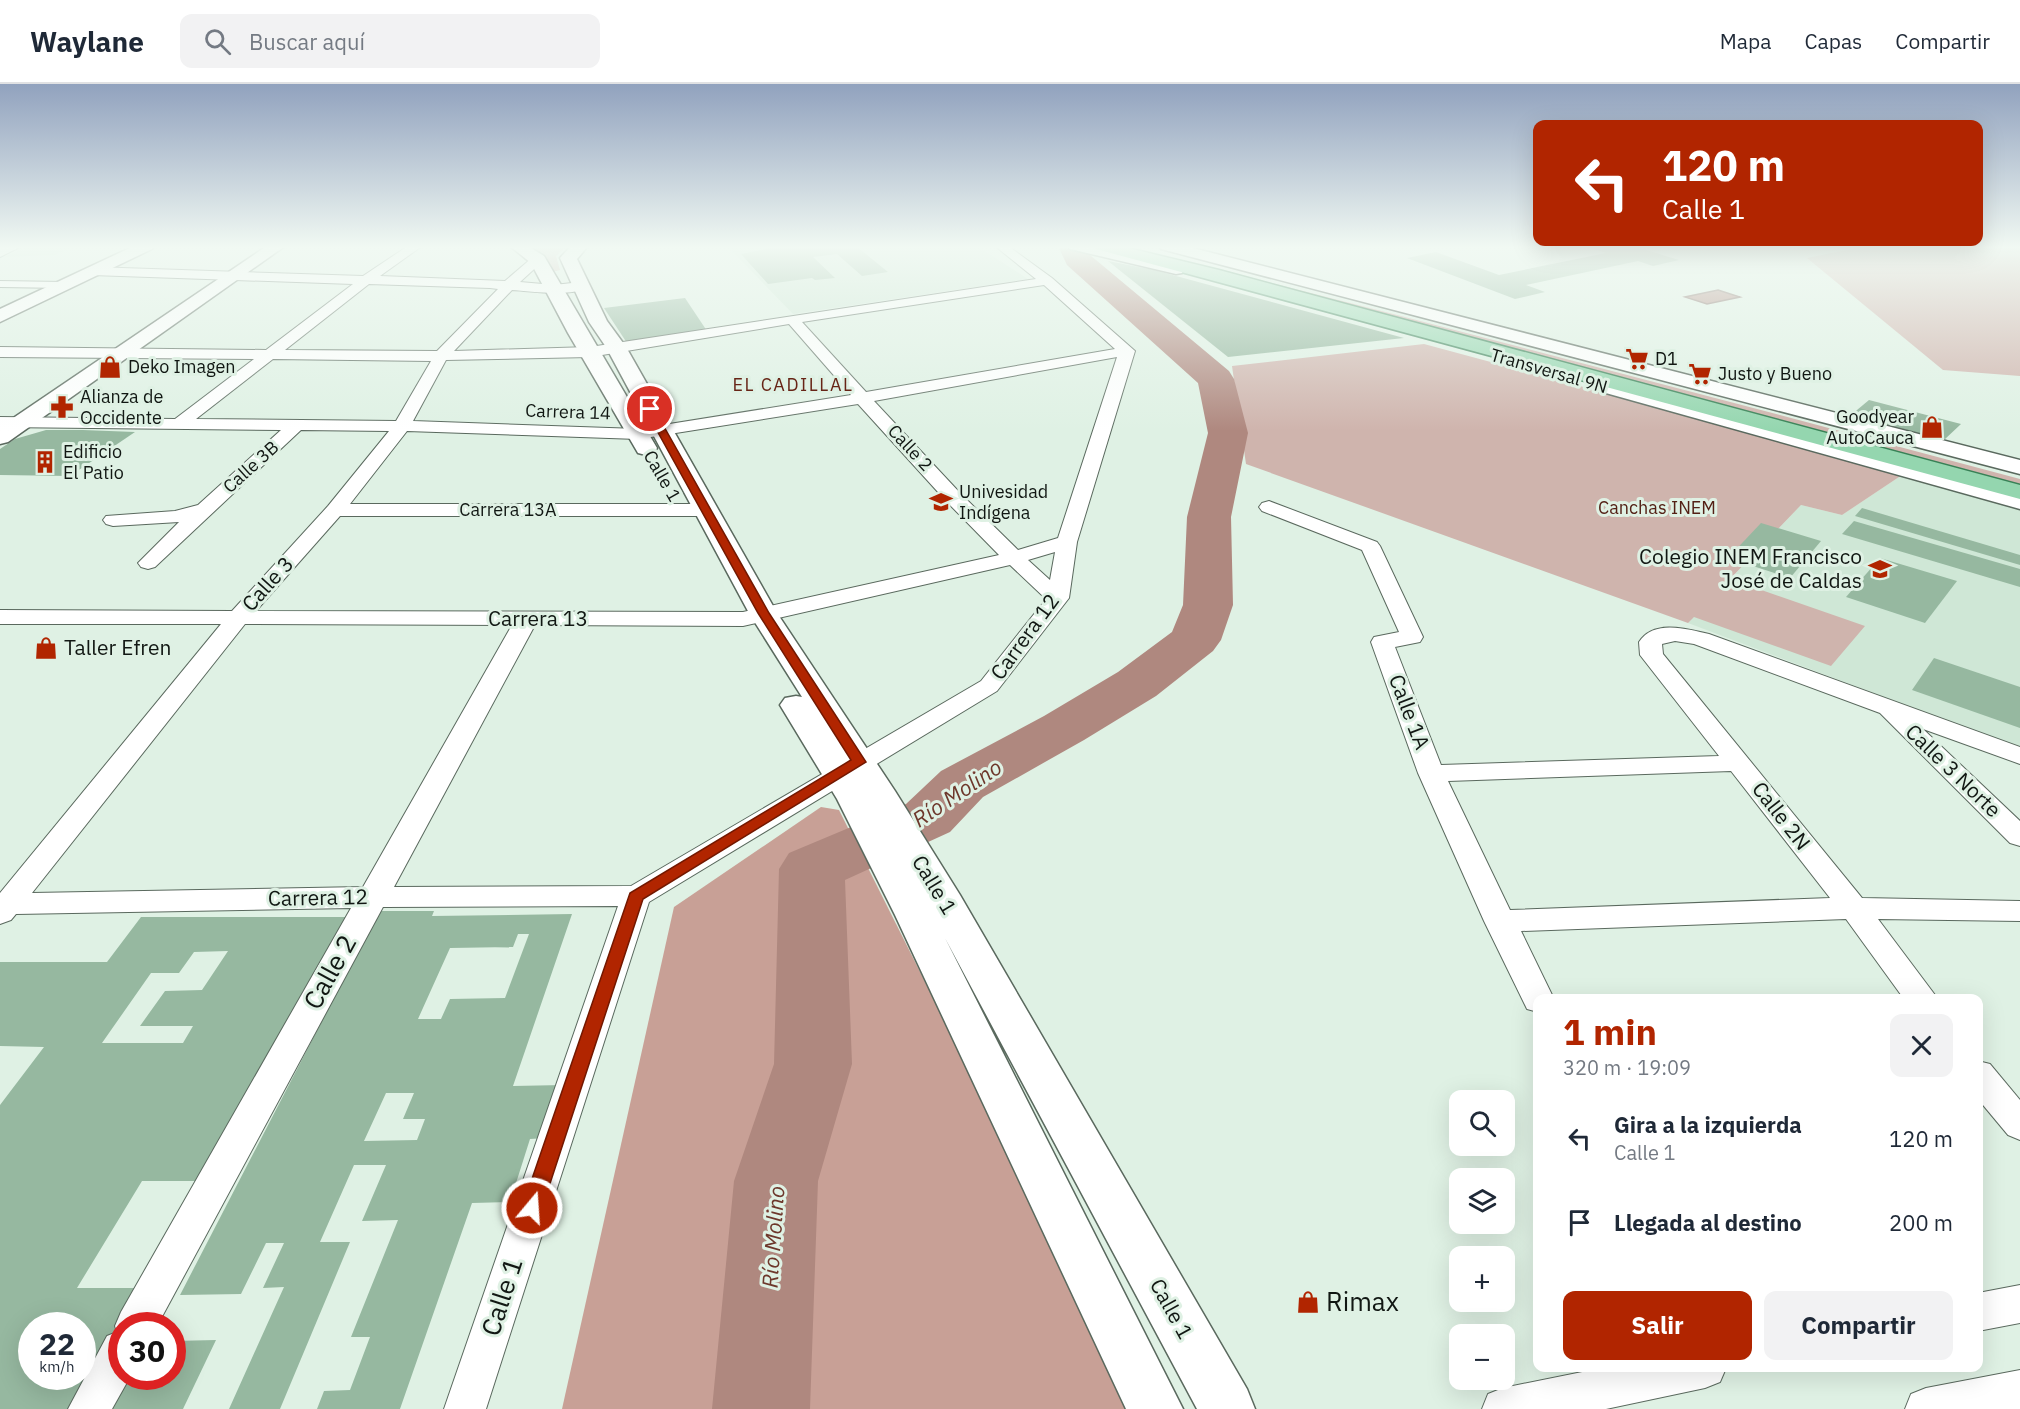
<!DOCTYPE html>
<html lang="es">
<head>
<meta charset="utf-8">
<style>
	body { margin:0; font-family:"IBM Plex Sans",sans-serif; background:#f2f2f3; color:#1f2937; height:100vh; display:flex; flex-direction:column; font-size:22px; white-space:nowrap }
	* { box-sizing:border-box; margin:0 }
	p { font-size:20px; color:#747a83 }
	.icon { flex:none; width:33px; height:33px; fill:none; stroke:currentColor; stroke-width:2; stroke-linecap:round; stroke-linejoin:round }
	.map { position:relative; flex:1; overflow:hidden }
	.sheet { position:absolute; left:1533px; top:910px; width:450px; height:378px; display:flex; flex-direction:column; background:#fff; border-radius:12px; box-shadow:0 6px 24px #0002 }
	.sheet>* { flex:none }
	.banner { position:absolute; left:1533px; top:36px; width:450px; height:126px; border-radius:12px; box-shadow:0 6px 24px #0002; background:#b12500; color:#fff; overflow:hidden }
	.tools { position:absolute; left:1449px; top:1006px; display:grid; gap:12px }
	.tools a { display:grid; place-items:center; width:66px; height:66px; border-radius:12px; background:#fff; box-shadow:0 6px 24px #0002; font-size:30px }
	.speed { position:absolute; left:18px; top:1228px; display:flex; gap:12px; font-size:30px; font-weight:700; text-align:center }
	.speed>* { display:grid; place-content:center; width:78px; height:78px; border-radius:50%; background:#fff; box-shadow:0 6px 24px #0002; line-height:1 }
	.speed small { font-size:15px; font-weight:400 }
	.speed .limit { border:9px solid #d22; background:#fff; color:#111 }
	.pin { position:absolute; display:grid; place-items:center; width:51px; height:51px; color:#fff; margin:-26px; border:3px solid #fff; border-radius:50%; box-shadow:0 2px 6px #0007 }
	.me { position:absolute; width:66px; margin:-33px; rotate:18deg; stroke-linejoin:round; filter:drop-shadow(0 0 4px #0008) }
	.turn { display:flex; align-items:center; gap:21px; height:126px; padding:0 30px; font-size:27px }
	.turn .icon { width:78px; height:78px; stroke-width:2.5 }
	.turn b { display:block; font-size:42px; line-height:51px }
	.round { display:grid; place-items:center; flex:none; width:63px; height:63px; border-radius:12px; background:#f2f2f3 }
	.head { display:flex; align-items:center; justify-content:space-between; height:102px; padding:0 30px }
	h1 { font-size:36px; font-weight:800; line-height:45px; color:#b12500 }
	.cta { display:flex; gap:12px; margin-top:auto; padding:12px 30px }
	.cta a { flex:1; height:69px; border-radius:12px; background:#b12500; color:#fff; font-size:24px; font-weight:800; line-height:69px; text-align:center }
	.cta a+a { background:#f2f2f3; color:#1f2937 }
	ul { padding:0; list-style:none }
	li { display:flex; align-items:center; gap:18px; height:84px; padding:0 30px }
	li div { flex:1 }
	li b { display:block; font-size:22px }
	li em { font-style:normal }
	header { display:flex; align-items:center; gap:36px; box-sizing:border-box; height:84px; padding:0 30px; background:#fff; border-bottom:2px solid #e0e1e3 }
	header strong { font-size:28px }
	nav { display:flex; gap:33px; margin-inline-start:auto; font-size:21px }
	.search { width:420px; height:54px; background:#f2f2f3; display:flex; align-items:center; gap:15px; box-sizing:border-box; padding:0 21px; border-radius:12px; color:#747a83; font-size:22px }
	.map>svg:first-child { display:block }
	.built { fill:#cfe7d6 }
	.green { fill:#cfb4ad }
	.forest { fill:#c8a096 }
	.water { fill:#af887f; stroke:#80665f; stroke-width:1.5 }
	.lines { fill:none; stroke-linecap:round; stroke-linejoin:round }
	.river { fill:#af887f; fill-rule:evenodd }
	.building { fill:#96b8a0; fill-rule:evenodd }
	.pedestrian-casing { stroke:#5a695e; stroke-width:2 }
	.minor-casing { stroke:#5a695e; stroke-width:2 }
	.secondary-casing { stroke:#5a695e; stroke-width:3 }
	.primary-casing { stroke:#388156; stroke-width:3 }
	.pedestrian { fill:#fff; fill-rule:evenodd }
	.minor { fill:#fff; fill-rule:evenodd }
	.secondary { fill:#fff; fill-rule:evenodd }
	.primary { fill:#94d6af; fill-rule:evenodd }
	.route { fill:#b12500; stroke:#731800; stroke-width:1.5 }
	.labels { text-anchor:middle; stroke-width:6; stroke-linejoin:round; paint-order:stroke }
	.far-poi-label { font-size:18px; fill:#111713; stroke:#dff1e4; text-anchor:start }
	.far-street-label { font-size:18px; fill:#111713; stroke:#dff1e4 }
	.far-neighbourhood-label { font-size:18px; letter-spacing:1.5px; fill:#672416; stroke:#dff1e4 }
	.far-park-label { font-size:18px; fill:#532015; stroke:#dff1e4 }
	.poi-label { font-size:21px; fill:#111713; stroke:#dff1e4; text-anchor:end }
	.street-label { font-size:21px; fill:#111713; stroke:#dff1e4 }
	.water-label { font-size:22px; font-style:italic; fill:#6d372b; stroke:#dff1e4 }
	.near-street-label { font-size:26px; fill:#111713; stroke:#dff1e4 }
	.near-poi-label { font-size:26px; fill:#111713; stroke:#dff1e4; text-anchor:start }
</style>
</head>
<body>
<header>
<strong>Waylane</strong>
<div class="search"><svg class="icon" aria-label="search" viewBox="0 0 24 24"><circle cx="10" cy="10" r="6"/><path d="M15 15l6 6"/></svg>Buscar aquí</div>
<nav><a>Mapa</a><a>Capas</a><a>Compartir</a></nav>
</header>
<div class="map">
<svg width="2020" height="1325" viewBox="0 0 2020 1325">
	<rect width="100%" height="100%" fill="#dff1e4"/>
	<g class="built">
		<polygon points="29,162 78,162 54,171 4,173"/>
		<polygon points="727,162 977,162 1028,195 793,230"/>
		<polygon points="1902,391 2020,424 2020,664 1688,539 1801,421 1842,431"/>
	</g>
	<g class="green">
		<polygon points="527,162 567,162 556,172 560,186 552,188"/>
		<path d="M 1111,162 L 1125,162 C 1424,237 1722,315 2020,395 L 2020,401 L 1294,208 Z"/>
		<polygon points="1866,162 2020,162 2020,292 1943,286 1807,174"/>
		<polygon points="1424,260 1824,368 1902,391 1842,431 1801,421 1730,495 1865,542 1831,582 1694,533 1688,539 1246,380 1232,282"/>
	</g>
	<polygon class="forest" points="821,723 839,726 1139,1325 562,1325 674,823"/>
	<polygon class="water" points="1718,206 1740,213 1707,220 1685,213"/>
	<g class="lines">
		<polygon class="river" points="1058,162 1086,162 1090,171 1229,287 1234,295 1248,349 1231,433 1233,521 1221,556 1213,567 1156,612 1084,656 983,713 950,748 845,796 852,980 818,1097 810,1325 712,1325 734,1097 774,980 779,785 789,769 906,720 941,687 1044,632 1118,588 1172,548 1183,521 1187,433 1208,349 1198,299 1067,181"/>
	</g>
	<g class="building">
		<polygon points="769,162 856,162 888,188 862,192 837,170 813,173 835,194 815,196 812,194 768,200 741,170 772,164"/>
		<polygon points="1586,162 1633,162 1679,176 1653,182 1638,177 1526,201 1545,208 1515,215 1407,174 1436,168 1499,191 1606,169"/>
		<polygon points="1108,177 1154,186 1404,254 1228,273"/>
		<polygon points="685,214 707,247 627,259 604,224"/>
		<polygon points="1869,316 1961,340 1944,356 1851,331"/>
		<polygon points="46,346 83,346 135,348 70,392 0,391 0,365 15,355"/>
		<polygon points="1862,424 2020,471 2020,481 1855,432"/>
		<polygon points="1854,437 2020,485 2020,503 1842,450"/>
		<polygon points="1761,439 1821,457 1790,494 1728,474"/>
		<polygon points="1880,474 1957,497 1925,539 1846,513"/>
		<polygon points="1934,574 2020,603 2020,644 1912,606"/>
		<path d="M 379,827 L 434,827 L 432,832 L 572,830 L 513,1002 L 563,1001 L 546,1054 L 530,1055 L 510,1118 L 472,1119 L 400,1325 L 317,1325 L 324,1307 L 350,1306 L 370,1253 L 351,1253 L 398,1136 L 362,1137 L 386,1081 L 354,1081 L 320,1158 L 350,1158 L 280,1325 L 229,1325 L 284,1203 L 263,1204 L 284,1159 L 266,1159 L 241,1210 L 180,1211 ZM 518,850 L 529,850 L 505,914 L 450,915 L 441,935 L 418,935 L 450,864 L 513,863 ZM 386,1009 L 414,1009 L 403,1035 L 425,1035 L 417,1056 L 364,1057 Z"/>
		<path d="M 141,833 L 347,833 L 204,1097 L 142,1097 L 77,1204 L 142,1204 L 73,1325 L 0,1325 L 0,1021 L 44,963 L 0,962 L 0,878 L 107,878 ZM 228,867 L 202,906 L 165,907 L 140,942 L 193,942 L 183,959 L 102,959 L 151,889 L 179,889 L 194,868 ZM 32,1242 L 82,1242 L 82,1293 L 32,1293 Z"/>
		<polygon points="216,1256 183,1325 112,1325 129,1293 172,1293 172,1257"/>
	</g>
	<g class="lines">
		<g class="pedestrian-casing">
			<polygon id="pedestrian" points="0,197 64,198 69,201 64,204 0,203"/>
		</g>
		<g class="minor-casing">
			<g id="minor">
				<polygon points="6,162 22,162 0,173 0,164"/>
				<path d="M 408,162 L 422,162 L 380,192 L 505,197 L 533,173 L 538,172 L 544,176 L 520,198 L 554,201 L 581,198 L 588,202 C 575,214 530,207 512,206 L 454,267 L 590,263 L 1036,195 L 995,162 L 1008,162 L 1052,194 L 1135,267 L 1077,458 L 1069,514 L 997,607 L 649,818 L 486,1325 L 444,1325 L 618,822 L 383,823 L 157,1242 L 122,1242 L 122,1293 L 130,1293 L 112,1325 L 68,1325 L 107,1252 L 117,1248 L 115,1242 L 121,1228 L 351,824 L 16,830 L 11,836 L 0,840 L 0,809 L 221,540 L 0,540 L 0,526 L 232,527 L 328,422 L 389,347 L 301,346 L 155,483 L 148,485 L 141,483 L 138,479 L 179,438 L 113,442 L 106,440 L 103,436 L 106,432 L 175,427 L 198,421 L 281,346 L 0,343 L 0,333 L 175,335 L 254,275 L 0,273 L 0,263 L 266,266 L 353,200 L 92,191 L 85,187 L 92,183 L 363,192 ZM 369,200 L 490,204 L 498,205 L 437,267 L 285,266 ZM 1044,201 L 1115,265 L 866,308 L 802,238 ZM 789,240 L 851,311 L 638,345 L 413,337 L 446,276 L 590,273 ZM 1117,273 L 1058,454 L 1018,466 L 961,410 L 874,317 ZM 273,275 L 431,277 L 396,337 L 196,335 ZM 858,320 L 947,418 L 999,471 L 743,528 L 256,527 L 340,432 L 706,432 L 713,430 L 716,426 L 713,422 L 706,420 L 350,420 L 407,347 L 638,355 ZM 1055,468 L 1050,496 L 1028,476 ZM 1010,481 L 1046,515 L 981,597 L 631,802 L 394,803 L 535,541 L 743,542 ZM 245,540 L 512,541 L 363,803 L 32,809 Z"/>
				<path d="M 1269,417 L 1377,458 L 1380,462 L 1423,553 L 1420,558 L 1395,563 L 1441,681 L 1719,672 L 1640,571 L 1639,558 C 1654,535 1687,545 1709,550 L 2020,663 L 2020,680 L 1923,645 L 2020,737 L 2020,762 L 2010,759 L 1880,629 L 1694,560 L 1675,557 L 1662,560 L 1663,570 L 1862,814 L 2020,817 L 2020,837 L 1878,835 L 1938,915 L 1904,915 L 1846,835 L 1521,847 L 1554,915 L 1538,915 L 1538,928 L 1527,925 L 1484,837 L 1418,689 L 1371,558 L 1374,553 L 1399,548 L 1362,466 L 1262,427 L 1259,423 L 1262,419 ZM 1731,687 L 1830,814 L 1510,826 L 1448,697 Z"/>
				<polygon points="1978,977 1990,980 2020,1016 2020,1056 2008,1051 1978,1015"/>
				<polygon points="2020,1201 2020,1239 1978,1247 1978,1209"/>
				<polygon points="1602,1284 1726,1284 1720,1298 1705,1304 1606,1325 1482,1325 1488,1310 1503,1304"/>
				<polygon points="2020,1286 2020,1325 1905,1325 1911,1310 1926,1304"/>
			</g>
		</g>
		<g class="secondary-casing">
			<g id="secondary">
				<polygon points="134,162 154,162 152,165 0,238 0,225"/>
				<polygon points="267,162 285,162 8,358 0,360 0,343"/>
				<polygon points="510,162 528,162 544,172 657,364 654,369 646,371 638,369 568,249 531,179"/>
				<polygon points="571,162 588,162 577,175 607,237 626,263 777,529 895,707 960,811 1247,1305 1255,1325 1197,1325 945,854 1183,1325 1126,1325 895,831 837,715 780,621 785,614 796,612 802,613 749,529 606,263 589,238 560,174"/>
				<polygon points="1068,162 1096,162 1182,181 1184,185 1182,189 1176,190 1070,165"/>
				<polygon points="1159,162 1185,162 2020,376 2020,390 1161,165"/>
				<polygon points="1602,296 2020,410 2020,425 1595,306 1592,302 1595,298"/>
			</g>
		</g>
		<g class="primary-casing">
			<polygon id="primary" points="1094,162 1120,162 1219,186 2020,401 2020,415 1096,165"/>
		</g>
		<use href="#pedestrian" class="pedestrian"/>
		<use href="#minor" class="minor"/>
		<use href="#secondary" class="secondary"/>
		<use href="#primary" class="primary"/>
	</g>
	<linearGradient id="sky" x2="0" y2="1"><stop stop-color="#91a2be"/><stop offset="0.47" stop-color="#f1f9f3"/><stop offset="1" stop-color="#f1f9f3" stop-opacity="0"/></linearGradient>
	<rect width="2020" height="347" fill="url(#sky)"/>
	<polygon class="route" points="650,322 654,325 769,529 866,678 643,815 542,1124 539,1131 532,1133 525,1131 522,1124 630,809 851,676 758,529 645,325"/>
	<defs>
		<g id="supermarket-bare" transform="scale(1.8)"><path d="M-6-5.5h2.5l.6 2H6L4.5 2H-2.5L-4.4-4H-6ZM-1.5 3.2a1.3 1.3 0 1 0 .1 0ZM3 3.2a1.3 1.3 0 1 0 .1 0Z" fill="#b12500" stroke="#dff1e4" stroke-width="2.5" paint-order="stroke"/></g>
		<g id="shop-bare" transform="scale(1.8)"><path d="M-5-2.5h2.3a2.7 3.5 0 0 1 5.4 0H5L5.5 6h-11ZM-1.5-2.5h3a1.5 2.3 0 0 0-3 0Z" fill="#b12500" stroke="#dff1e4" stroke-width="2.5" paint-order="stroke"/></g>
		<g id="pharmacy-bare" transform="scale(1.8)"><path d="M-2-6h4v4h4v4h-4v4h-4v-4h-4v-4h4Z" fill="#b12500" stroke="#dff1e4" stroke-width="2.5" paint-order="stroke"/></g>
		<g id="building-bare" transform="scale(1.8)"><path d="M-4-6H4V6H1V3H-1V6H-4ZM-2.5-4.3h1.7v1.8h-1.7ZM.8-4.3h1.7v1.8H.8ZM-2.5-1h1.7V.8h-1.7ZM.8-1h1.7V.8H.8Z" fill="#b12500" stroke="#dff1e4" stroke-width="2.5" paint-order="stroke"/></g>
		<g id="university-bare" transform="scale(1.8)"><path d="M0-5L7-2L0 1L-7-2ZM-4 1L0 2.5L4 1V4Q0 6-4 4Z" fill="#b12500" stroke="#dff1e4" stroke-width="2.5" paint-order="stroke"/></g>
	</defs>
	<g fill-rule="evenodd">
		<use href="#supermarket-bare" x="1637" y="275"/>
		<use href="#shop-bare" x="110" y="283"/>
		<use href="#supermarket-bare" x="1700" y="290"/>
		<use href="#pharmacy-bare" x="62" y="323"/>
		<use href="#shop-bare" x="1932" y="343"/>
		<use href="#building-bare" x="45" y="378"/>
		<use href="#university-bare" x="941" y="418"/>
		<use href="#university-bare" x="1880" y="485"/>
		<use href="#shop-bare" x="46" y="564"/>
		<use href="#shop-bare" x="1308" y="1218"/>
	</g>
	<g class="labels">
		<g class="far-poi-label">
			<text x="1655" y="281">D1</text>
			<text x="128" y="289">Deko Imagen</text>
			<text x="1718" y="296">Justo y Bueno</text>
			<text x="80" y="319">Alianza de<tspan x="80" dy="21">Occidente</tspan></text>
			<text x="1914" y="339" text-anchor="end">Goodyear<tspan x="1914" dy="21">AutoCauca</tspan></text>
			<text x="63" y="374">Edificio<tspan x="63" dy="21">El Patio</tspan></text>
			<text x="959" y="414">Univesidad<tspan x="959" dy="21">Indígena</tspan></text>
		</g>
		<g class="far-street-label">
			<text transform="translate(1549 287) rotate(16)" y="6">Transversal 9N</text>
			<text transform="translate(568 328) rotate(2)" y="6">Carrera 14</text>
			<text transform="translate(910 364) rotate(47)" y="6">Calle 2</text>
			<text transform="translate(251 383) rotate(-42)" y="6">Calle 3B</text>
			<text transform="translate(662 392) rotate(60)" y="6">Calle 1</text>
			<text x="508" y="432">Carrera 13A</text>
		</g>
		<g class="far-neighbourhood-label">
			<text x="793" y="307">EL CADILLAL</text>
		</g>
		<g class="far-park-label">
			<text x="1657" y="430">Canchas INEM</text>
		</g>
		<g class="poi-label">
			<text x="1862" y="480">Colegio INEM Francisco<tspan x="1862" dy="24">José de Caldas</tspan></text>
			<text x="64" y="571" text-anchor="start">Taller Efren</text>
		</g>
		<g class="street-label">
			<text transform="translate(268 500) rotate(-48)" y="7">Calle 3</text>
			<text x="538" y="542">Carrera 13</text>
			<text transform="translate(1025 553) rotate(-54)" y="7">Carrera 12</text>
			<text transform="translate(1409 628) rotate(69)" y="7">Calle 1A</text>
			<text transform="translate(1953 687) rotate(44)" y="7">Calle 3 Norte</text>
			<text transform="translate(1781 732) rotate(52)" y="7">Calle 2N</text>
			<text transform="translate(934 801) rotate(59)" y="7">Calle 1</text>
			<text transform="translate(318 814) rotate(-1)" y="7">Carrera 12</text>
			<text transform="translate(1171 1225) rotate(61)" y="7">Calle 1</text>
		</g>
		<g class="water-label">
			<text transform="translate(957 709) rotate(-34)" y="8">Río Molino</text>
			<text transform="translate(773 1153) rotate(-86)" y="8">Río Molino</text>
		</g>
		<g class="near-street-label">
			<text transform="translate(330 888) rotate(-61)" y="9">Calle 2</text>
			<text transform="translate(502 1213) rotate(-72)" y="9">Calle 1</text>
		</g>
		<g class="near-poi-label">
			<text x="1326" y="1227">Rimax</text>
		</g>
	</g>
</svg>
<div class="tools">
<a><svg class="icon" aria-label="search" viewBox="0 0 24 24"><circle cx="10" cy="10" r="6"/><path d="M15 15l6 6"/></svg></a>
<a><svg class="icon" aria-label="layers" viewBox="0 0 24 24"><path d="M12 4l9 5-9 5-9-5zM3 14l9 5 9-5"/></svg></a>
<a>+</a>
<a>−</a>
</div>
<div class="speed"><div>22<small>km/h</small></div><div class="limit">30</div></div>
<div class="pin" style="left:650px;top:325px;background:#d93025"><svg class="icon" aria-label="arrive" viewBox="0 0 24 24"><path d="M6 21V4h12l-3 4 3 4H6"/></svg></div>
<svg class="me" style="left:532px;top:1124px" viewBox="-20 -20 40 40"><circle r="17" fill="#b12500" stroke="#fff" stroke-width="3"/><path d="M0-11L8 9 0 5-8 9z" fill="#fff"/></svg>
<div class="banner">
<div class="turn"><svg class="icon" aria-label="left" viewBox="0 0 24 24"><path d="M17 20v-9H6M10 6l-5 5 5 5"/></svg><div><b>120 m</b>Calle 1</div></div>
</div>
<section class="sheet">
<div class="head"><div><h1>1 min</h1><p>320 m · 19:09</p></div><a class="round"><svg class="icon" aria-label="close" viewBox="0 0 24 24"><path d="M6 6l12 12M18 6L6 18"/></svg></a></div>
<ul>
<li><svg class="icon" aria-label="left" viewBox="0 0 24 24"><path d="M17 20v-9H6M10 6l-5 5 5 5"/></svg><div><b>Gira a la izquierda</b><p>Calle 1</p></div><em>120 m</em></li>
<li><svg class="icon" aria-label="arrive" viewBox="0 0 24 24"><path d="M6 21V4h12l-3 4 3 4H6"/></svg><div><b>Llegada al destino</b></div><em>200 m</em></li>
</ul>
<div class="cta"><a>Salir</a><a>Compartir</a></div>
</section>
</div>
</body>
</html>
